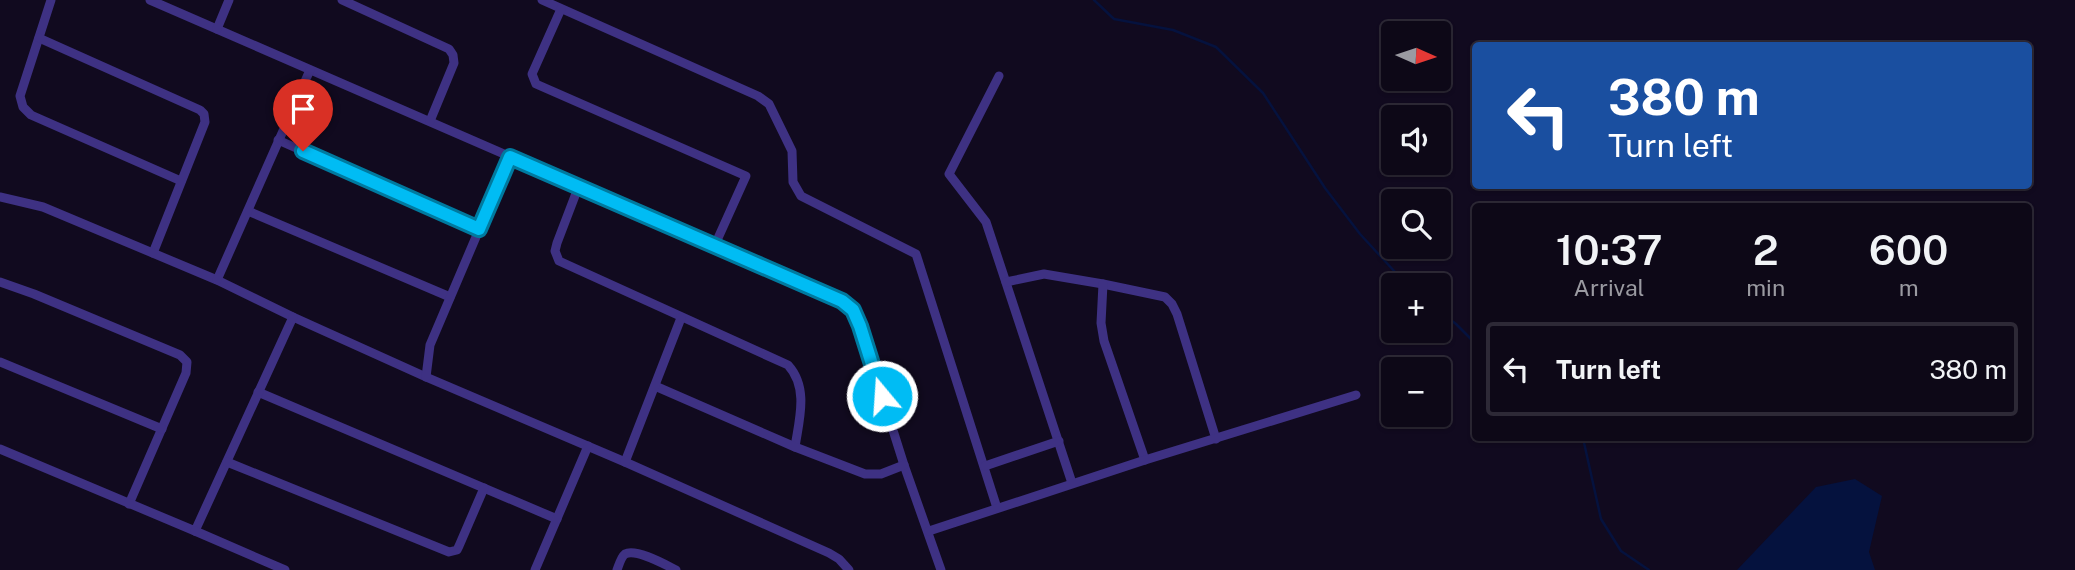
<!DOCTYPE html>
<html lang="en">
<head>
<meta charset="utf-8">
<style>
	body { margin:0; font-family:"Public Sans",sans-serif; background:#161120; color:#f1f3f6; height:100vh; display:flex; flex-direction:column; font-size:26px; white-space:nowrap }
	* { box-sizing:border-box; margin:0 }
	p { font-size:23px; color:#9a9aa1 }
	.icon { flex:none; width:38px; height:38px; fill:none; stroke:currentColor; stroke-width:2; stroke-linecap:round; stroke-linejoin:round }
	.map { position:relative; flex:1; overflow:hidden }
	.drawer { position:absolute; left:1472px; top:203px; width:560px; height:238px; display:flex; flex-direction:column; background:#0d0817; border-radius:7px; box-shadow:0 2px 5px #0004,0 0 0 2px #2d2936 }
	.drawer>* { flex:none }
	.guide { position:absolute; left:1472px; top:42px; width:560px; height:147px; border-radius:7px; box-shadow:0 2px 5px #0004,0 0 0 2px #2d2936; background:#1a4fa0; color:#fff; overflow:hidden }
	.needle { width:46px; rotate:93deg }
	.tools { position:absolute; left:1381px; top:21px; display:grid; gap:14px }
	.tools a { display:grid; place-items:center; width:70px; height:70px; border-radius:7px; background:#0d0817; box-shadow:0 2px 5px #0004,0 0 0 2px #2d2936; font-size:35px }
	.pin { position:absolute; display:grid; place-items:center; width:60px; height:60px; color:#fff; margin:-72px -30px; border-radius:50% 50% 50% 0; rotate:-45deg; box-shadow:0 0 7px #0007 }
	.pin .icon { rotate:45deg }
	.me { position:absolute; width:77px; margin:-38px; rotate:342deg; stroke-linejoin:round; filter:drop-shadow(0 0 5px #0008) }
	.turn { display:flex; align-items:center; gap:24px; height:147px; padding:0 21px; font-size:32px }
	.turn .icon { width:91px; height:91px; stroke-width:2.5 }
	.turn b { display:block; font-size:49px; line-height:60px }
	.eta { display:flex; justify-content:space-evenly; align-items:center; height:119px; text-align:center }
	.eta b { font-size:42px; font-weight:600; line-height:49px }
	ul { padding:0; list-style:none }
	li { display:flex; align-items:center; gap:21px; height:94px; margin:0 14px 10px; padding:0 7px; border:4px solid #2d2936; border-radius:7px }
	li div { flex:1 }
	li b { display:block; font-size:26px }
	li em { font-style:normal }
	.map>svg:first-child { display:block }
	.water { fill:#05123e }
	.lines { fill:none; stroke-linecap:round; stroke-linejoin:round }
	.stream { stroke:#05123e; stroke-width:2.5 }
	.street { stroke:#3e3183; stroke-width:9 }
	.route-casing { stroke:#007a9f; stroke-width:18 }
	.route { stroke:#00bcf4; stroke-width:12 }
</style>
</head>
<body>
<div class="map">
<svg width="2075" height="570" viewBox="0 0 2075 570">
	<rect width="100%" height="100%" fill="#110a1f"/>
	<polygon class="water" points="1855,479 1882,496 1869,552 1875,570 1737,570 1816,487"/>
	<g class="lines">
		<g class="stream">
			<polyline points="1094,0 1114,19 1173,30 1216,47 1263,93 1325,188 1360,234 1407,285"/>
			<polyline points="1438,310 1456,324 1475,343"/>
			<polyline points="1583,438 1601,519 1621,551 1649,570"/>
		</g>
		<g class="street">
			<polyline points="51,0 20,96 23,107 31,115 181,181"/>
			<polyline points="150,0 842,301 853,310 860,326 904,465 941,570"/>
			<polyline points="342,0 449,49 453,55 454,63 430,121"/>
			<polyline points="542,0 758,96 769,104 792,151 793,182 801,196 916,254 997,508"/>
			<polyline points="561,9 532,74 536,84 746,176 714,247"/>
			<polyline points="217,29 229,0"/>
			<polyline points="39,38 200,110 204,114 205,122 153,253"/>
			<polyline points="999,76 949,174 986,222 1072,483"/>
			<polyline points="278,140 479,229"/>
			<path d="M 578,188 L 557,243 L 555,251 L 559,261 L 788,365 C 809,388 799,420 795,447"/>
			<polyline points="0,197 43,207 217,280 293,317 426,377 625,462 829,553 839,559 849,570"/>
			<polyline points="248,211 450,297"/>
			<polyline points="217,280 310,70"/>
			<polyline points="0,282 34,294 180,355 187,362 186,373 129,504"/>
			<polyline points="1006,282 1044,274 1103,284 1165,297 1172,304 1177,314 1216,439"/>
			<polyline points="1103,284 1101,323 1104,341 1145,460"/>
			<polyline points="0,362 162,429"/>
			<polyline points="426,377 430,345 510,157"/>
			<polyline points="655,386 795,447 865,474 881,474 904,465"/>
			<polyline points="258,392 557,519"/>
			<polyline points="0,449 195,531 293,317"/>
			<polyline points="227,462 449,552 457,550 459,546 484,488"/>
			<polyline points="625,462 681,318"/>
			<polyline points="985,466 1059,441"/>
			<polyline points="195,531 285,570"/>
			<polyline points="929,531 1145,460 1356,395"/>
			<polyline points="535,570 588,446"/>
			<path d="M 617,570 C 619,565 621,557 625,554 C 636,548 666,565 676,570"/>
		</g>
	</g>
	<g class="lines">
		<g class="route-casing">
			<polyline id="route" points="303,151 479,229 510,157 842,301 853,310 860,326 882,396"/>
		</g>
		<use href="#route" class="route"/>
	</g>
</svg>
<div class="tools">
<a><svg class="needle" viewBox="-14 -14 28 28"><path d="M0-13l5 13h-10z" fill="#e53935"/><path d="M0 13l5-13h-10z" fill="#9a9aa1"/></svg></a>
<a><svg class="icon" aria-label="sound" viewBox="0 0 24 24"><path d="M4 9h4l5-4v14l-5-4H4zM17 9q2 3 0 6"/></svg></a>
<a><svg class="icon" aria-label="search" viewBox="0 0 24 24"><circle cx="10" cy="10" r="6"/><path d="M15 15l6 6"/></svg></a>
<a>+</a>
<a>−</a>
</div>
<div class="pin" style="left:303px;top:151px;background:#d93025"><svg class="icon" aria-label="arrive" viewBox="0 0 24 24"><path d="M6 21V4h12l-3 4 3 4H6"/></svg></div>
<svg class="me" style="left:882px;top:396px" viewBox="-20 -20 40 40"><circle r="17" fill="#00bcf4" stroke="#fff" stroke-width="3"/><path d="M0-11L8 9 0 5-8 9z" fill="#fff"/></svg>
<div class="guide">
<div class="turn"><svg class="icon" aria-label="left" viewBox="0 0 24 24"><path d="M17 20v-9H6M10 6l-5 5 5 5"/></svg><div><b>380 m</b>Turn left</div></div>
</div>
<section class="drawer">
<div class="eta">
<div><b>10:37</b><p>Arrival</p></div>
<div><b>2</b><p>min</p></div>
<div><b>600</b><p>m</p></div>
</div>
<ul>
<li><svg class="icon" aria-label="left" viewBox="0 0 24 24"><path d="M17 20v-9H6M10 6l-5 5 5 5"/></svg><div><b>Turn left</b></div><em>380 m</em></li>
</ul>
</section>
</div>
</body>
</html>
